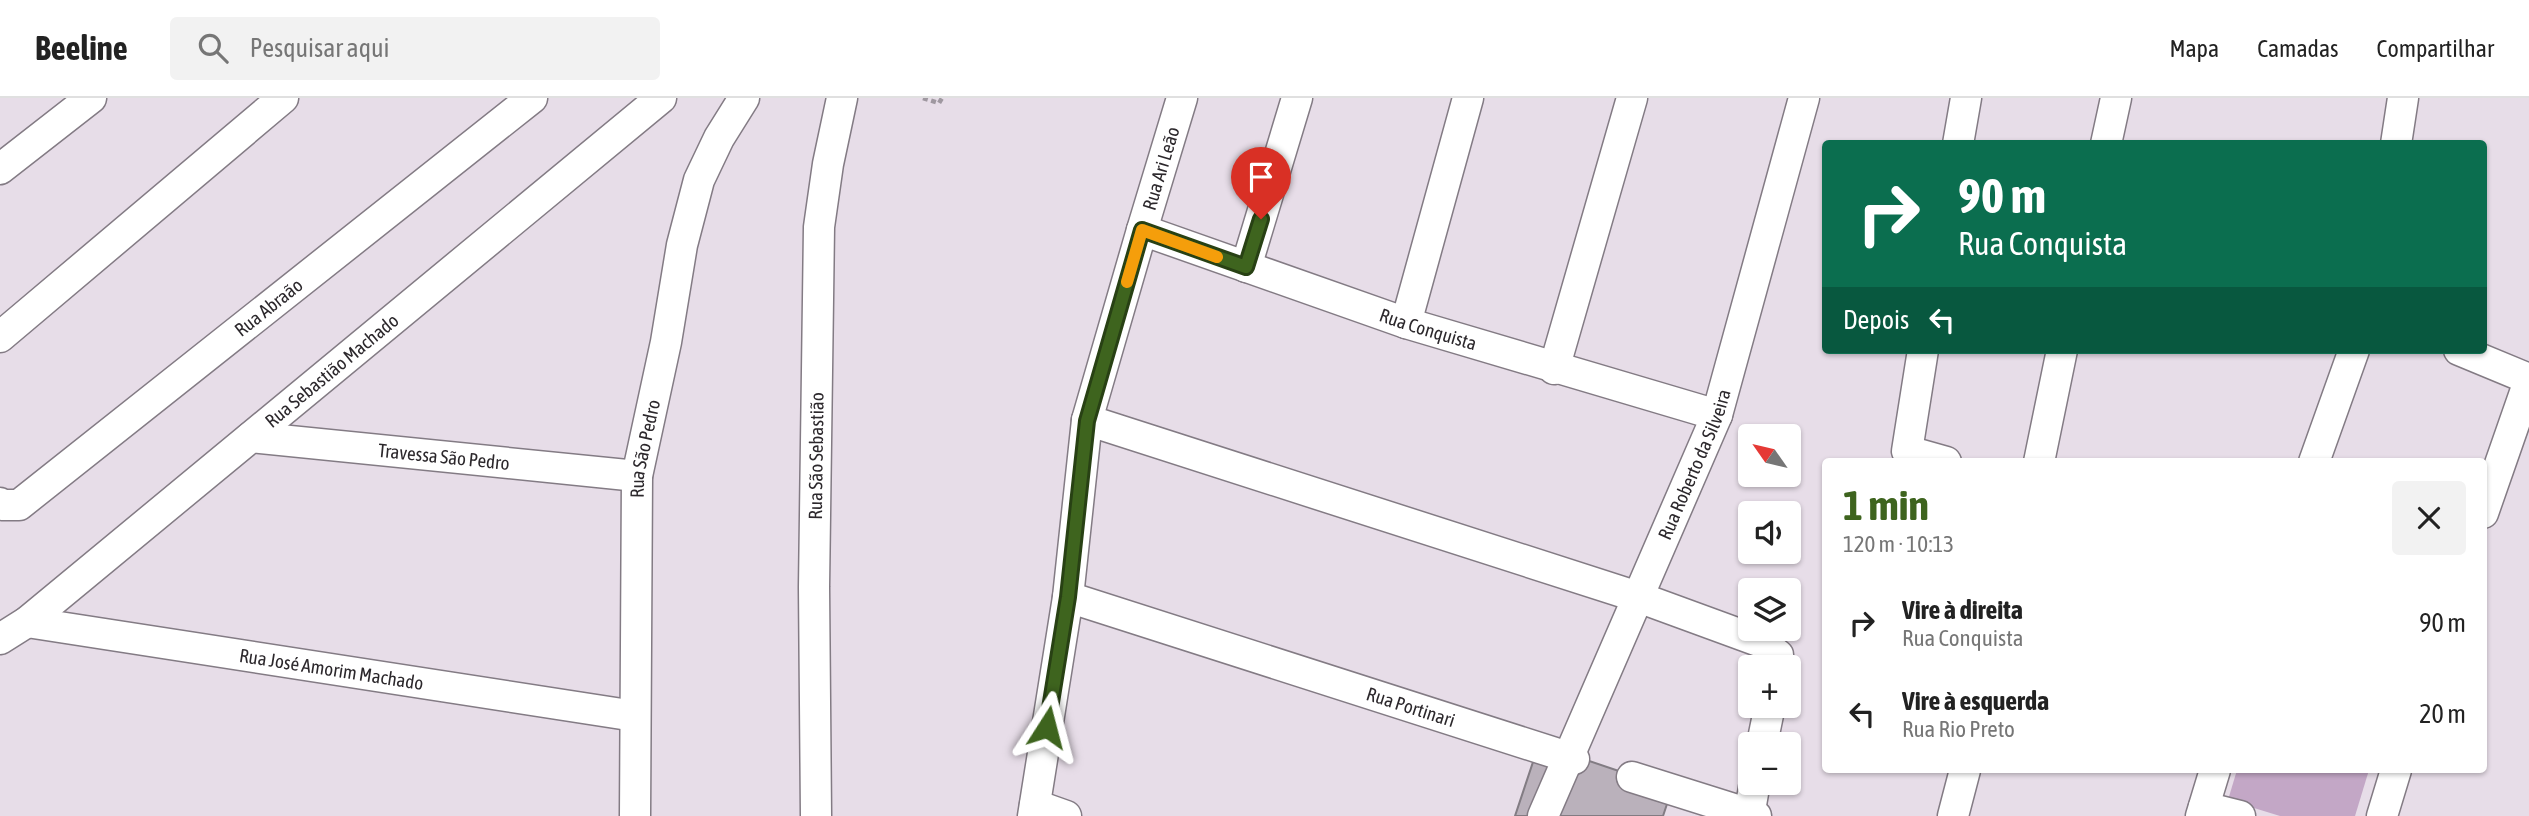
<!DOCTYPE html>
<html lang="pt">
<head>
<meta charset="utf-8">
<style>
	body { margin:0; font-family:"Asap Condensed",sans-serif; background:#f2f2f2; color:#222; height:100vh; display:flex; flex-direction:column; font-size:26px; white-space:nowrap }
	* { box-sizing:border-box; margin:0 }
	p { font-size:23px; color:#767676 }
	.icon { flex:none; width:38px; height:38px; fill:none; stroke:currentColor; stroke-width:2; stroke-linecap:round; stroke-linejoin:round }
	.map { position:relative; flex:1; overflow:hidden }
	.sheet { position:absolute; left:1822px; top:360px; width:665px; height:315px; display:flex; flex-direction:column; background:#fff; border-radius:7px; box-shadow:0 2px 5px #0004 }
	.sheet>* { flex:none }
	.banner { position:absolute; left:1822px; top:42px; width:665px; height:214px; border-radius:7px; box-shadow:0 2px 5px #0004; background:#0b6e4f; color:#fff; overflow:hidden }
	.needle { width:46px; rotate:304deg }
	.buttons { position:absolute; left:1738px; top:326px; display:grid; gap:14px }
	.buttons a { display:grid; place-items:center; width:63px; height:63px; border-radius:7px; background:#fff; box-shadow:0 2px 5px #0004; font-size:35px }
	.pin { position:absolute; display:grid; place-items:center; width:60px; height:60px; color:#fff; margin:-72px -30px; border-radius:50% 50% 50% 0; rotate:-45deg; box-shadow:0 0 7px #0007 }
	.pin .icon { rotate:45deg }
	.me { position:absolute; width:77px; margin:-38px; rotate:9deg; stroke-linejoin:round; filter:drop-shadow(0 0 5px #0008) }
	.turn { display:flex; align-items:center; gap:24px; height:147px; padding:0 21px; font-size:32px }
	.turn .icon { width:91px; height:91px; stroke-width:2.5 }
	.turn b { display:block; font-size:49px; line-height:60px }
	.then { display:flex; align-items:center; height:66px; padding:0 21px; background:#0003; gap:14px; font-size:26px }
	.round { display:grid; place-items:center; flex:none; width:74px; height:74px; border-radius:7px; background:#f2f2f2 }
	.overview { display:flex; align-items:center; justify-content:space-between; height:119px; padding:0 21px }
	h1 { font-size:42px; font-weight:700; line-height:52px; color:#3e641e }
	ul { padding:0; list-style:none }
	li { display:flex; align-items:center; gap:21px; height:91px; padding:0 21px }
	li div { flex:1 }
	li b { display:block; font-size:26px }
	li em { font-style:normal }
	header { display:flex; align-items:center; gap:42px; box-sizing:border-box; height:98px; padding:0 35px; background:#fff; border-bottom:2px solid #e0e0e0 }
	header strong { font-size:33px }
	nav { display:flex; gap:38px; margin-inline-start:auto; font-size:24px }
	.search { width:490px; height:63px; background:#f2f2f2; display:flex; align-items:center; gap:18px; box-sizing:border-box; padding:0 24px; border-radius:7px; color:#767676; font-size:26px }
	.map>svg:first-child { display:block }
	.green { fill:#c3a7c6 }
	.building { fill:#bab1bb; stroke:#827c83; stroke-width:2 }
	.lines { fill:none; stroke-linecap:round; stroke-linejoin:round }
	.minor-casing { stroke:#837b84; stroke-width:33 }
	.path { stroke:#9f98a0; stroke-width:4.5; stroke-dasharray:5 3.5; stroke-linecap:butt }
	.minor { stroke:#fff; stroke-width:30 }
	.route-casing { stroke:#284114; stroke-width:18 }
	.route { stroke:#3e641e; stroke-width:12 }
	.slow { stroke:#f59e0b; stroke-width:12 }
	.labels { text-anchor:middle; stroke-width:7; stroke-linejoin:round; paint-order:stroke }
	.street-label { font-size:19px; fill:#2c282c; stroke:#f4eaf5 }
</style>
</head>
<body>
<header>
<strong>Beeline</strong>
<div class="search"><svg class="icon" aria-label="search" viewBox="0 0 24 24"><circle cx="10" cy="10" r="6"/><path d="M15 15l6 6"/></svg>Pesquisar aqui</div>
<nav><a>Mapa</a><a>Camadas</a><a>Compartilhar</a></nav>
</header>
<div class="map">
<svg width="2529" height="718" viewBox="0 0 2529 718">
	<rect width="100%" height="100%" fill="#e7dde8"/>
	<polygon class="green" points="2237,672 2369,672 2355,718 2280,718 2228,702"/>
	<polygon class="building" points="1539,646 1672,691 1663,718 1515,718"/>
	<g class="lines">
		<g class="minor-casing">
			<g id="minor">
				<polyline points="1958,46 1966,0"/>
				<polyline points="2106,46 2116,0"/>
				<polyline points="2396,46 2403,0"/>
				<polyline points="0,71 91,0"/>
				<path id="s1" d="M 1142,132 L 1406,225 L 1717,317"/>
				<polyline points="1246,169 1297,0"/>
				<polyline points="1406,225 1468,0"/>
				<polyline points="0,239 283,0"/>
				<polyline points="1923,252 1907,353 1946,364"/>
				<polyline points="2459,252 2529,281"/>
				<polyline points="1554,271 1632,0"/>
				<polyline points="1087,322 1638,499 1761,544 1778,557 1777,569"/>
				<path id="s2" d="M 251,339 L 637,378"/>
				<polyline points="2039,364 2062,252"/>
				<polyline points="2314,364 2354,252"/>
				<path id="s3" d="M 0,405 L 3,407 L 19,407 L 532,0"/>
				<polyline points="2483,415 2529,283"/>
				<path id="s4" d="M 1068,499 L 1574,661"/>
				<path id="s5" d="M 27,524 L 635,618"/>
				<path id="s6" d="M 0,541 L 27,524 L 661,0"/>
				<polyline points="1762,646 1770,607"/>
				<polyline points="1632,679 1756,718"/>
				<polyline points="1035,707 1066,718"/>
				<polyline points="2204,709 2240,718"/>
				<path id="s7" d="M 635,718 L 637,378 L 666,244 L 682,147 L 699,82 L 719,40 L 744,0"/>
				<path id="s8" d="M 816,718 L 814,489 L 819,129 L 828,66 L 842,0"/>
				<path id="s9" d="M 1033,718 L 1068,499 L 1087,322 L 1142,132 L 1182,0"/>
				<path id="s10" d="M 1543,718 L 1717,317 L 1804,0"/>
				<polyline points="1749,718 1755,684"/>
				<polyline points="1953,718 1965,672"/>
				<polyline points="2201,718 2215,672"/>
				<polyline points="2382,718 2396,672"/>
			</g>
		</g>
		<polyline class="path" points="923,0 939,5 942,0"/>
		<use href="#minor" class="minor"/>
	</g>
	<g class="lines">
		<g class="route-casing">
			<polyline id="route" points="1047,629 1068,499 1087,323 1142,132 1246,169 1261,121"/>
		</g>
		<use href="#route" class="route"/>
		<polyline class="slow" points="1127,184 1142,132 1217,159"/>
	</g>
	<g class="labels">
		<g class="street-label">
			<text dy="7" stroke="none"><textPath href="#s9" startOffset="662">Rua Ari Leão</textPath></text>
			<text dy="7" stroke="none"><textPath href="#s3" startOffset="338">Rua Abraão</textPath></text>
			<text dy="7" stroke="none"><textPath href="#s1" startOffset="303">Rua Conquista</textPath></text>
			<text dy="7" stroke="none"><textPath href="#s6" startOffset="427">Rua Sebastião Machado</textPath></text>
			<text dy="7" stroke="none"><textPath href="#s7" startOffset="368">Rua São Pedro</textPath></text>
			<text dy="7" stroke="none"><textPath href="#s8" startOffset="360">Rua São Sebastião</textPath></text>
			<text dy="7" stroke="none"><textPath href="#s2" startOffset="194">Travessa São Pedro</textPath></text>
			<text dy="7" stroke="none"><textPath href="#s10" startOffset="383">Rua Roberto da Silveira</textPath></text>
			<text dy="7" stroke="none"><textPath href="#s5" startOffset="308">Rua José Amorim Machado</textPath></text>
			<text dy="7" stroke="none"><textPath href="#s4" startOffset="360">Rua Portinari</textPath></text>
		</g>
	</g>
</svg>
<div class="buttons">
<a><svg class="needle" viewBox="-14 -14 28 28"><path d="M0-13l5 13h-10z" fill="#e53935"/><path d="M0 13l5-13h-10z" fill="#767676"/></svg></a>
<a><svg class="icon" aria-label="sound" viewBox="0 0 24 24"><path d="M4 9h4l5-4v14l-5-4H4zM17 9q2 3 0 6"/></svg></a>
<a><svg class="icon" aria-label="layers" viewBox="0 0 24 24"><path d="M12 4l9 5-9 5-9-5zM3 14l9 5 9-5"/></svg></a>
<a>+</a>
<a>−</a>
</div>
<div class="pin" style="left:1261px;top:121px;background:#d93025"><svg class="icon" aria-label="arrive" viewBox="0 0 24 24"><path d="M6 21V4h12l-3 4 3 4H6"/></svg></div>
<svg class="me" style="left:1047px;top:629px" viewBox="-20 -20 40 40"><path d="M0-17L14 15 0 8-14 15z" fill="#3e641e" stroke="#fff" stroke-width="4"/></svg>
<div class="banner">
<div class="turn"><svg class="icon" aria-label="right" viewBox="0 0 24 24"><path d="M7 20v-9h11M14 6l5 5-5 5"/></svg><div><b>90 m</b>Rua Conquista</div></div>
<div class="then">Depois<svg class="icon" aria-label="left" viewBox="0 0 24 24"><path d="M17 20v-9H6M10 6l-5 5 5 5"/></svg></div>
</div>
<section class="sheet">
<div class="overview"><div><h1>1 min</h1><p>120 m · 10:13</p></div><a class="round"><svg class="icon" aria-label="close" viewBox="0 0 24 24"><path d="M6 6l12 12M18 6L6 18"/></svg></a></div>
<ul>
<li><svg class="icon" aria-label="right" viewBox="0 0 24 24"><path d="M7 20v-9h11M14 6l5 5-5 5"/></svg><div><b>Vire à direita</b><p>Rua Conquista</p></div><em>90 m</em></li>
<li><svg class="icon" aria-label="left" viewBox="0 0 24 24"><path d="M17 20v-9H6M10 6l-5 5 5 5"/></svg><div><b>Vire à esquerda</b><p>Rua Rio Preto</p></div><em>20 m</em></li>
</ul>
</section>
</div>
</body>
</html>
